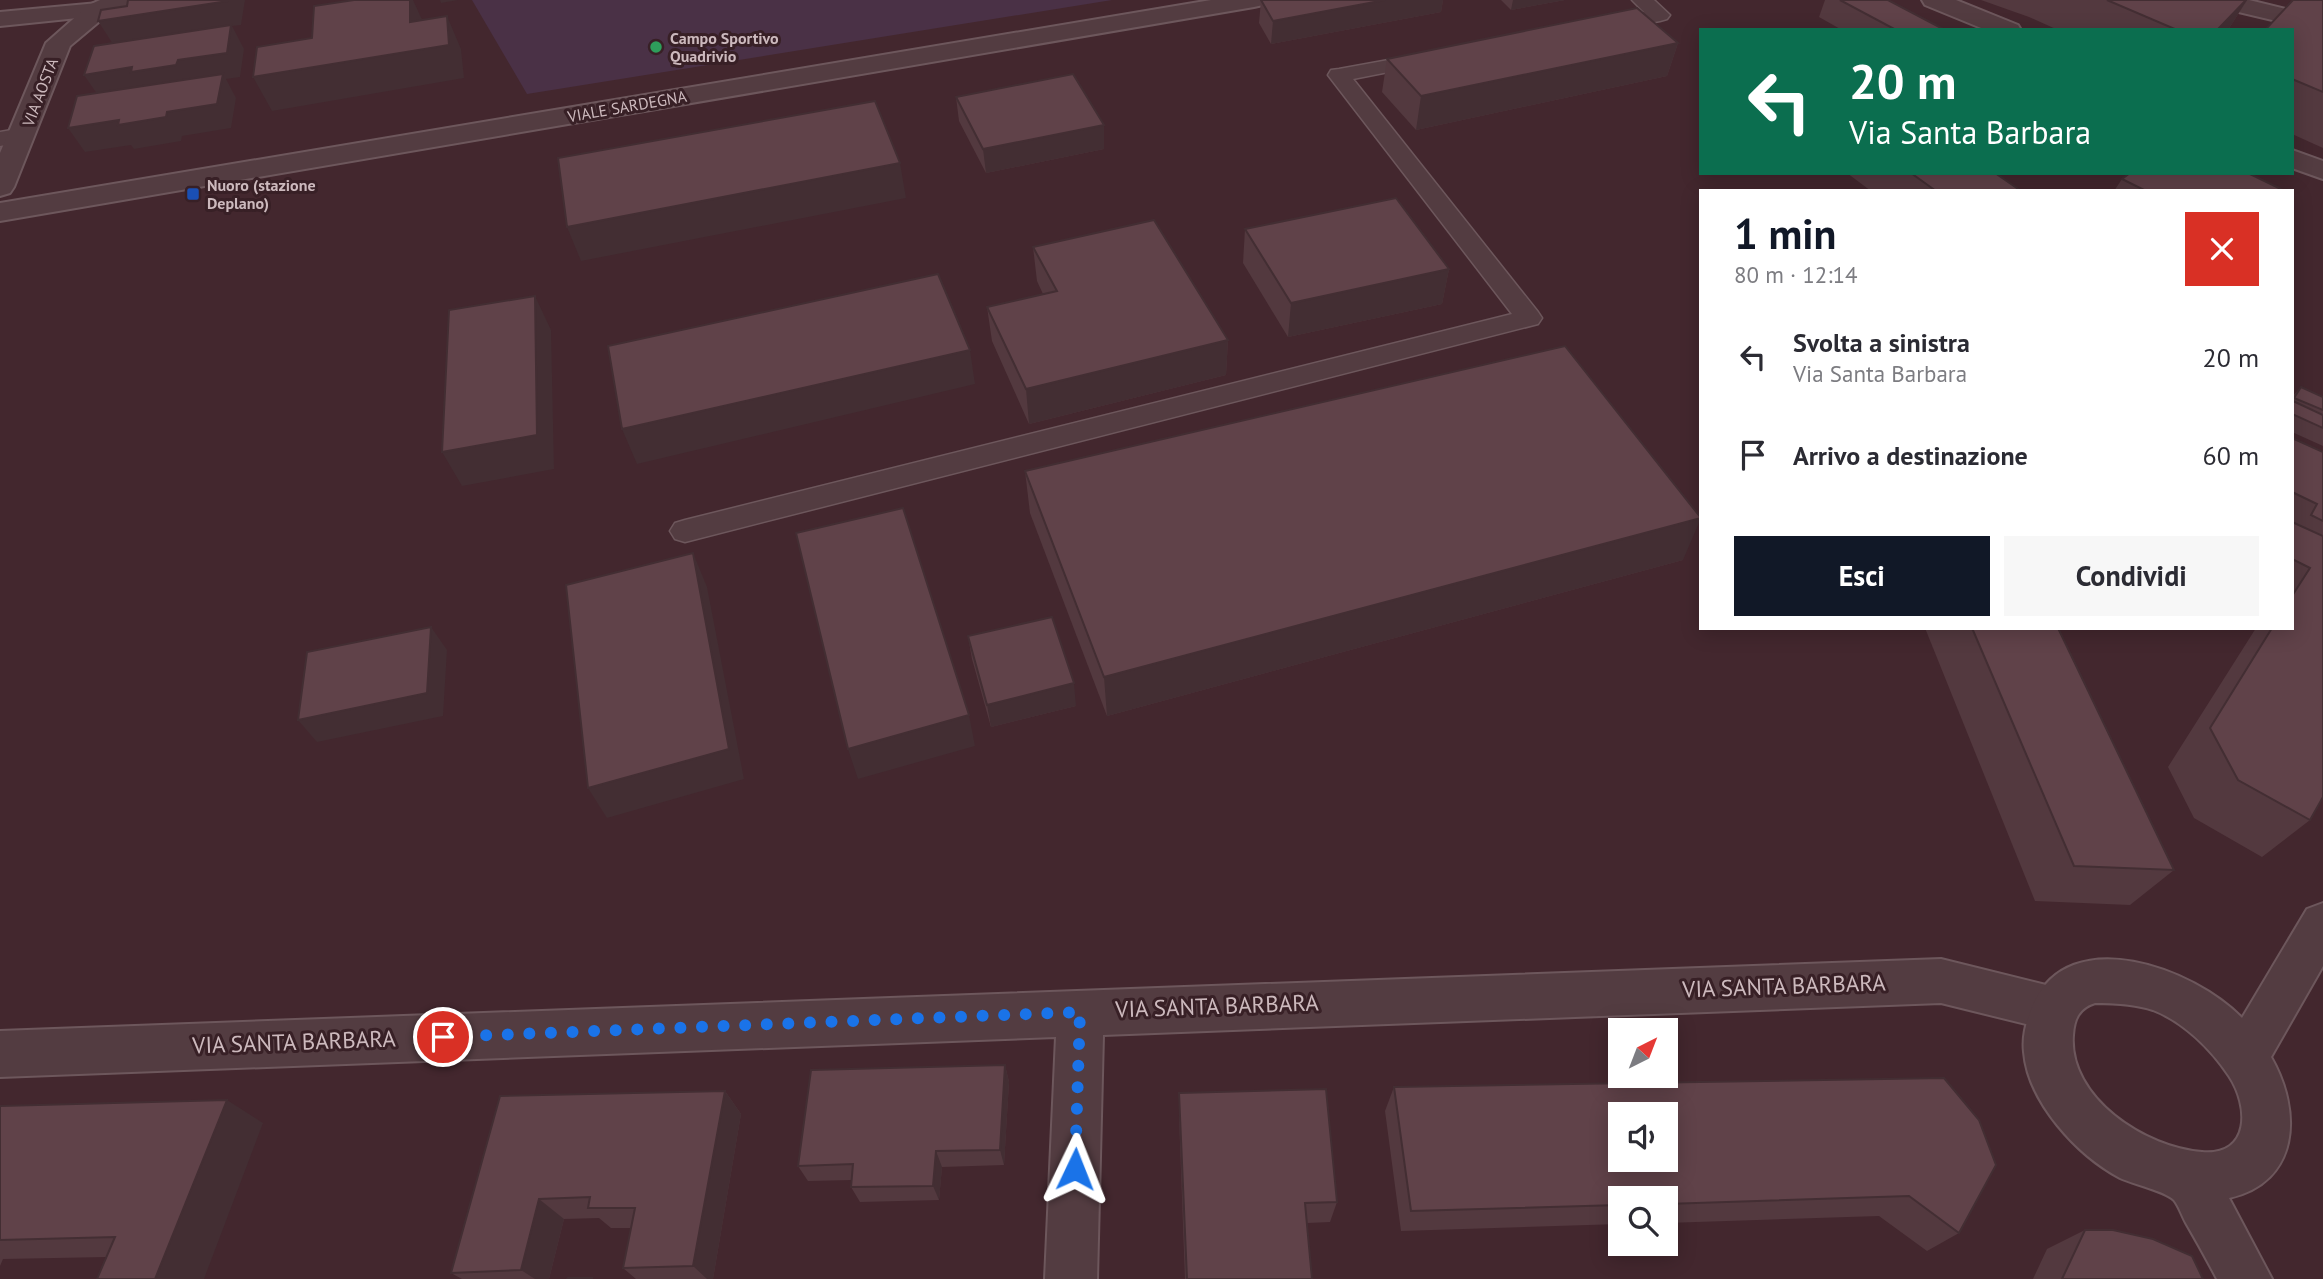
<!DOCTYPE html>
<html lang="it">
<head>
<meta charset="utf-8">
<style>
	body { margin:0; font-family:"PT Sans",sans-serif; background:#f7f7f7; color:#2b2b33; height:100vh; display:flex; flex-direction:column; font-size:26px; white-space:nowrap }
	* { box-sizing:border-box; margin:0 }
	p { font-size:23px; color:#7c7c81 }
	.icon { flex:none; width:38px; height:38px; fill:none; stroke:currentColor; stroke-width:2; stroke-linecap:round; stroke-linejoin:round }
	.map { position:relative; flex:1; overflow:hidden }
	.drawer { position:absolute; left:1699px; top:189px; width:595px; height:441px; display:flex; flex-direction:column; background:#fff; border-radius:0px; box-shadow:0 4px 18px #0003 }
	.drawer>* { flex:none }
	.top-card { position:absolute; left:1699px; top:28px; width:595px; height:147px; border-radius:0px; box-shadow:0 4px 18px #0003; background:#0b6e4f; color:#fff; overflow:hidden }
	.needle { width:46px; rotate:42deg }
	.tools { position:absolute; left:1608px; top:1018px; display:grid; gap:14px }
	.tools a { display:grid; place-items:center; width:70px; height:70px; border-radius:0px; background:#fff; box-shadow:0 4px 18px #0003; font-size:35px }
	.pin { position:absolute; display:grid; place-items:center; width:60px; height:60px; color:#fff; margin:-30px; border:4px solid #fff; border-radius:50%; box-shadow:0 2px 7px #0007 }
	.me { position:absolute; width:77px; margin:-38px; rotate:2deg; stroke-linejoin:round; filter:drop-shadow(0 0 5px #0008) }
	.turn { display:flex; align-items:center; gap:24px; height:147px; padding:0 35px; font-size:32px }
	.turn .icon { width:91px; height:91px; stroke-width:2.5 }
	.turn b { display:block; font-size:49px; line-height:60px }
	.round { display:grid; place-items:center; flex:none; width:74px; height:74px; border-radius:0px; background:#f7f7f7 }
	.overview { display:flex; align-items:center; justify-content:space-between; height:119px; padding:0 35px }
	h1 { font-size:42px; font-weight:700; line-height:52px; color:#111827 }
	.primary-button { display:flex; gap:14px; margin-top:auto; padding:14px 35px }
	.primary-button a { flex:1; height:80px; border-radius:0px; background:#111827; color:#fff; font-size:28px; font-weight:700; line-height:80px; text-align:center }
	.primary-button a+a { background:#f7f7f7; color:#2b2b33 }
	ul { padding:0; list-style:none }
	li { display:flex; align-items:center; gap:21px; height:98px; padding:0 35px }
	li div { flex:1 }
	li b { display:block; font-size:26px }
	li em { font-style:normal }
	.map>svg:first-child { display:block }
	.green { fill:#4a3146 }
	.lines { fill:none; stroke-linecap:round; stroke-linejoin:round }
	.service-casing { stroke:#6d575c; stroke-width:3 }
	.minor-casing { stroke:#6d575c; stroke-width:4 }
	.tertiary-casing { stroke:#6d575c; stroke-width:4 }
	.service { fill:#533c41; fill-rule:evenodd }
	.minor { fill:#533c41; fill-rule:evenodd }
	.tertiary { fill:#533c41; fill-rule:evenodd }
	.wall { fill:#53393f }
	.shaded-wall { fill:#432e33 }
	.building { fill:#604249; stroke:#432e33; stroke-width:2; fill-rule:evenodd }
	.route { stroke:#1a73e8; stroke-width:12; stroke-dasharray:0 21.6 }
	.leisure-dot { fill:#2e9e5b; stroke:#382026; stroke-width:2.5 }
	.transit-dot { fill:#1a4fb4; stroke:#382026; stroke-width:2.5 }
	.labels { text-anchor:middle; stroke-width:6; stroke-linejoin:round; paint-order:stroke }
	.far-poi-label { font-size:16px; font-weight:bold; fill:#ccb9bd; stroke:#382026; text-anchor:start }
	.far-street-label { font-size:16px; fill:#ccb9bd; stroke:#382026 }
	.near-street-label { font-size:23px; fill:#ccb9bd; stroke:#382026 }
</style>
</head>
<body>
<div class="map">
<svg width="2323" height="1279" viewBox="0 0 2323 1279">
	<rect width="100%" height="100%" fill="#43272e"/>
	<polygon class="green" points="472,0 1112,0 527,94"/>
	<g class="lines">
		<g class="service-casing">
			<g id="service">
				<polygon points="1632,0 1654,0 1670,15 1667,19 1660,21 1605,31 1598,29 1595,25 1598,21 1644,12"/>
				<polygon points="1427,53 1434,55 1437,59 1434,63 1353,79 1538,312 1542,318 1538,324 685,542 675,539 670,531 675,523 685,520 1512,314 1328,75 1331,70 1339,69"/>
				<polygon points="23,128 31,130 34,135 31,140 0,146 0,132"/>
			</g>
		</g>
		<g class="minor-casing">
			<g id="minor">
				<polygon points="98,3 107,5 110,10 107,15 0,26 0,12"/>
				<polygon points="1941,959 2054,987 2071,993 2077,1009 2071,1025 2054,1031 1941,1003 1103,1035 1097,1279 1045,1279 1056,1037 0,1077 0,1031"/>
			</g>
		</g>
		<g class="tertiary-casing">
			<g id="tertiary">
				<polygon points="100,0 133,0 130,5 107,15 70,46 14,187 10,193 0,196 0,153 46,43 89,5"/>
				<polygon points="1211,0 1266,0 1263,5 1254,7 0,221 0,203"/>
				<polygon points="1922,0 1956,0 2018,25 2021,30 1986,30 1925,5"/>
				<polygon points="2206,0 2249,0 2323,18 2323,32 2209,5"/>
				<polygon points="2292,150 2323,161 2323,179 2292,168"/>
				<path d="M 2323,903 L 2323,966 L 2271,1057 C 2302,1111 2300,1182 2229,1198 L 2272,1279 L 2217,1279 C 2207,1260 2197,1242 2186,1223 C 2182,1216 2179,1206 2174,1200 C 2165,1191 2133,1184 2120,1178 C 2077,1155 2028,1102 2024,1052 C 2022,1036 2027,1019 2033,1005 C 2069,921 2195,969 2242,1018 L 2307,909 ZM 2095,1003 C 2114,1003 2135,1004 2153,1010 C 2184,1022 2211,1049 2229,1076 C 2249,1106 2251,1156 2202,1152 C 2146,1148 2068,1098 2073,1035 C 2074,1019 2079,1008 2095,1003 Z"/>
			</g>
		</g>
		<use href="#service" class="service"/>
		<use href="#minor" class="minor"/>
		<use href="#tertiary" class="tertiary"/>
	</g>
	<g class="wall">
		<polygon points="1261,0 1443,0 1441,12 1271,44 1259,23"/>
		<polygon points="1501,0 1565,0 1511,10"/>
		<polygon points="1825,0 1888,0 1945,30 1842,30 1819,17"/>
		<polygon points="1981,0 2247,0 2228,30 2058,30 2029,17"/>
		<polygon points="2323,0 2323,148 2292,134 2292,30"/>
		<polygon points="1678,43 1667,76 1416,130 1382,92 1387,59"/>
		<polygon points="956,97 1104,149 986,173 959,121"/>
		<polygon points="1847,173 1995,173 2021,191 1871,191"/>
		<polygon points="2122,179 2285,191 2114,191"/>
		<polygon points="1245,229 1449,269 1442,304 1288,337 1243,263"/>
		<polygon points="1033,247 1228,340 1226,375 1029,424 992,341 987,307 1043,294 1037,281"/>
		<polygon points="2301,387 2323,397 2323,446 2292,432 2292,397"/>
		<polygon points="2292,438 2323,452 2323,797 2310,820 2262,857 2194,818 2168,767 2256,628 2292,628"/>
		<polygon points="1025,471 1683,560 1107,716 1030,513"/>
		<polygon points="1925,628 2058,628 2174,870 2130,905 2035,901"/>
		<polygon points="968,636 1076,706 991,727 972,659"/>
		<polygon points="1005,1065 1009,1082 1004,1165 942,1167 939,1200 860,1202 851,1187 852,1180 808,1181 798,1166"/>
		<polygon points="1944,1078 1959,1233 1927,1251 1879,1216 1666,1223 1666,1199 1620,1199 1620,1224 1401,1231 1385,1111 1394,1087"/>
		<polygon points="725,1091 741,1114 713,1279 636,1279 623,1268 631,1228 611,1228 599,1218 564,1219 549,1279 462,1279 451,1273 500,1096"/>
		<polygon points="1179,1093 1337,1202 1330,1222 1307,1223 1312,1279 1185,1279 1179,1116"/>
		<polygon points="0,1106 263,1123 107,1257 3,1259 0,1266"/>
		<polygon points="2085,1230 2203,1279 2033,1279 2047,1249"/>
	</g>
	<g class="shaded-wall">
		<polygon points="228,0 245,0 241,25 232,26 244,49 240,77 226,79 236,98 231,128 182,136 181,141 134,149 131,145 85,152 68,128 100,98 84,75 113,44 98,21"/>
		<polygon points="410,0 413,0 424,24 447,16 461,49 464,78 272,111 253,77 410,22"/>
		<polygon points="440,0 458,0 441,3"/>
		<polygon points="1385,0 1443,0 1441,12 1271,44 1273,21"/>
		<polygon points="1513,0 1565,0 1511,10"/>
		<polygon points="2246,0 2247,0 2228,30 2218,30"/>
		<polygon points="1678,43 1667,76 1416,130 1421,96"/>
		<polygon points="1104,125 1104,149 986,173 983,149"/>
		<polygon points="900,163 906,198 581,261 567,227"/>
		<polygon points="1449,269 1442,304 1288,337 1291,303"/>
		<polygon points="535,296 551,330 554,469 462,486 442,452"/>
		<polygon points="1228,340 1226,375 1029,424 1026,389"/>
		<polygon points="970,350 975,384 637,464 622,429"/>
		<polygon points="1701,518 1683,560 1107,716 1104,677"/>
		<polygon points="693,553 707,587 744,779 607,818 588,788"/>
		<polygon points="431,627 447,650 443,716 317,742 298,720"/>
		<polygon points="1074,683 1076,706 991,727 987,705"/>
		<polygon points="969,715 975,746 858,779 848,749"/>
		<polygon points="1005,1065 1009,1082 1004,1165 1000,1150"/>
		<polygon points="725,1091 741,1114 713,1279 707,1279 693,1266"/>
		<polygon points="227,1100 263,1123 204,1279 155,1279"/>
		<polygon points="936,1151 942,1167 939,1200 933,1186"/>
		<polygon points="539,1199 564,1219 549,1279 535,1279 521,1270"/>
	</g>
	<g class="building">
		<polygon points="128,0 228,0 228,1 98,21 101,10 127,6"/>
		<polygon points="354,0 410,0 410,22 447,16 449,45 253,77 257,47 312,38 314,6"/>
		<polygon points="1261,0 1385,0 1273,21"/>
		<polygon points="1840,0 1888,0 1945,30 1896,30"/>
		<polygon points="2107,0 2246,0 2218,29 2221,30 2177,30"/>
		<polygon points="2293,0 2323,0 2323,92 2292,79 2292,30 2265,30"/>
		<polygon points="1637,8 1678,43 1421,96 1387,59"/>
		<polygon points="231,25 227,53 178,60 176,65 131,72 132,67 84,75 94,46"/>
		<polygon points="223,74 217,104 167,112 166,117 118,125 119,120 68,128 77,96"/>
		<polygon points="1073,74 1104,125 983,149 956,97"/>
		<polygon points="875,101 900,163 567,227 558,158"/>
		<polygon points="1911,173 1995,173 2021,191 1936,191"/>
		<polygon points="2130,173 2248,173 2285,191 2146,191 2122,179"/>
		<polygon points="1396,198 1449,269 1291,303 1245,229"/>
		<polygon points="1154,220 1228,340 1026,389 987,307 1057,291 1033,247"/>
		<polygon points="938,274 970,350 622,429 608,346"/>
		<polygon points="535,296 537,435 442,452 449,310"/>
		<polygon points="1565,346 1701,518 1104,677 1025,471"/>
		<polygon points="2301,387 2323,397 2323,410 2294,398"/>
		<polygon points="2293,401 2323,415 2323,428 2292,414"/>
		<polygon points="2292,438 2323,452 2323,521 2311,515 2317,504 2292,492"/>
		<polygon points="903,508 969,715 848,749 796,533"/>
		<polygon points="2292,522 2323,536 2323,797 2310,820 2238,780 2210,728 2272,628 2292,628 2292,596 2310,568 2292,559"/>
		<polygon points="693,553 729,749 588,788 566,585"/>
		<polygon points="1052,617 1074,683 987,705 968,636"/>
		<polygon points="431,627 427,693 298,720 307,652"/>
		<polygon points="1972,628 2058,628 2174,870 2074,866"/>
		<polygon points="1005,1065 1000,1150 936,1151 933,1186 851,1187 853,1164 798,1166 811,1070"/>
		<path d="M 1944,1078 L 1979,1120 L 1996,1165 L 1959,1233 L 1909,1196 L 1666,1204 L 1666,1199 L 1620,1199 L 1620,1205 L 1411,1211 L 1394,1087 ZM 1620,1115 L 1666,1115 L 1666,1160 L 1620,1160 Z"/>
		<polygon points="1326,1089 1337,1202 1305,1203 1312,1279 1187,1279 1179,1093"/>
		<polygon points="725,1091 693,1266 623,1268 635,1208 588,1208 590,1197 539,1199 521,1270 451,1273 500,1096"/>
		<polygon points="227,1100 155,1279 97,1279 115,1237 0,1240 0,1106"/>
		<polygon points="2085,1230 2113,1230 2153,1239 2192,1256 2203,1279 2062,1279"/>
		<polygon points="568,1278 592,1278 592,1279 567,1279"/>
	</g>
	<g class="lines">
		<polyline class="route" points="443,1037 1080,1012 1075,1169"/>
	</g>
	<circle class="leisure-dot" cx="656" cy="47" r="7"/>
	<rect class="transit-dot" x="186" y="187" width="14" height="14" rx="3.5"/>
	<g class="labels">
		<g class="far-poi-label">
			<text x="670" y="44">Campo Sportivo<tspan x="670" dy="18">Quadrivio</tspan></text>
			<text x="207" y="191">Nuoro (stazione<tspan x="207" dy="18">Deplano)</tspan></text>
		</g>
		<g class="far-street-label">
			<text transform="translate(40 92) rotate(-69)" y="6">VIA AOSTA</text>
			<text transform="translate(627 106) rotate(-10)" y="6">VIALE SARDEGNA</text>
		</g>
		<g class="near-street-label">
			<text transform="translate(1784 986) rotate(-2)" y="8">VIA SANTA BARBARA</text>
			<text transform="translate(1217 1006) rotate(-2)" y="8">VIA SANTA BARBARA</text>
			<text transform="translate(294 1042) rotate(-2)" y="8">VIA SANTA BARBARA</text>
		</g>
	</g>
</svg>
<div class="tools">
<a><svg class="needle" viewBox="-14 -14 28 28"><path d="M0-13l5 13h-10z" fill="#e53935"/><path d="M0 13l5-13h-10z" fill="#7c7c81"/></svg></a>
<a><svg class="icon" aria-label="sound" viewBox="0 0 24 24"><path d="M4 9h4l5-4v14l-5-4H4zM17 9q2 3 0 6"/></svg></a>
<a><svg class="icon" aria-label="search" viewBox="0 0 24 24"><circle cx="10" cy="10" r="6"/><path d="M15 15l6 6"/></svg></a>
</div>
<div class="pin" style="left:443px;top:1037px;background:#d93025"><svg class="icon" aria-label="arrive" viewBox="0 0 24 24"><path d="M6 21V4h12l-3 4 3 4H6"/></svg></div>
<svg class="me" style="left:1075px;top:1169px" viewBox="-20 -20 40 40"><path d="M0-17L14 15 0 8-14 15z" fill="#1a73e8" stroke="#fff" stroke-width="4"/></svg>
<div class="top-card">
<div class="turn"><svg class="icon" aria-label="left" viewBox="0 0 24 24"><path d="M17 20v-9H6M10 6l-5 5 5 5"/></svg><div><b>20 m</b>Via Santa Barbara</div></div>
</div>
<section class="drawer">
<div class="overview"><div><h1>1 min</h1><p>80 m · 12:14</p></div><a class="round" style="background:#d93025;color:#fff"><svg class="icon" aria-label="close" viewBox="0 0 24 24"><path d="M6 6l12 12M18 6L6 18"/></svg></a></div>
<ul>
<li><svg class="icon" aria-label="left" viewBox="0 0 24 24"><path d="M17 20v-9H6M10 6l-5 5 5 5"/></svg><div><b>Svolta a sinistra</b><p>Via Santa Barbara</p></div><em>20 m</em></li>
<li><svg class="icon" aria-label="arrive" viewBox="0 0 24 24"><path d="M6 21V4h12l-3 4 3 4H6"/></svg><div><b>Arrivo a destinazione</b></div><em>60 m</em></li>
</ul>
<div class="primary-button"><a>Esci</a><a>Condividi</a></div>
</section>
</div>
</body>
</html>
